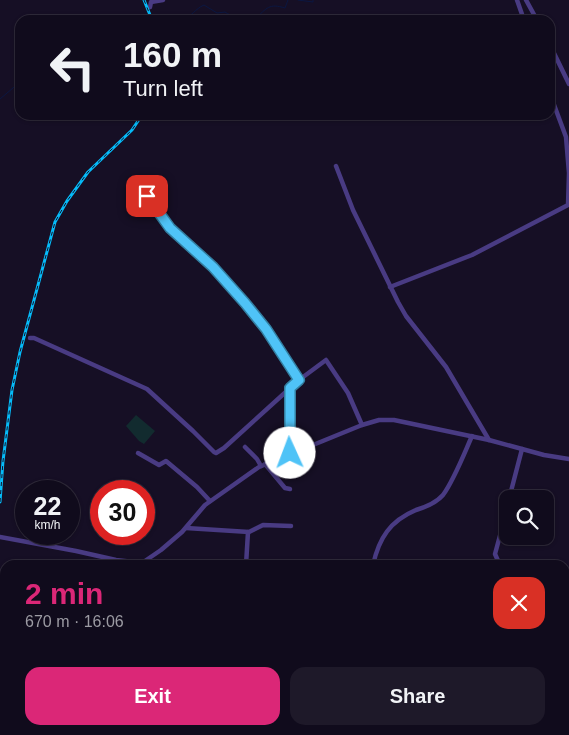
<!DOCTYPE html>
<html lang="en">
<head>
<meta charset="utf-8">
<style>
	body { margin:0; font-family:Helvetica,sans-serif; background:#1e1929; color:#f1f3f6; height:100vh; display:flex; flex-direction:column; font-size:19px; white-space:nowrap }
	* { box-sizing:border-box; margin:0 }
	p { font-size:16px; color:#9c9ba3 }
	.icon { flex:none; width:28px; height:28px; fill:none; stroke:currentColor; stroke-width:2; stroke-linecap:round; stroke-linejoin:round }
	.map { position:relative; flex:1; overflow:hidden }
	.details { position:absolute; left:0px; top:560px; width:570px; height:175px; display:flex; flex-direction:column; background:#100b1c; border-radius:15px 15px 0 0; box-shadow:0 1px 4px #0004,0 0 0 1px #302b3b }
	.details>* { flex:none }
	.guide { position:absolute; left:15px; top:15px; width:540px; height:105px; border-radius:15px; box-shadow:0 1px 4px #0004,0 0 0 1px #302b3b; background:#100b1c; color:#f1f3f6; overflow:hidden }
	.buttons { position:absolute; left:499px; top:490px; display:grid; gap:10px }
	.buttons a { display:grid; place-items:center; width:55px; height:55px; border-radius:10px; background:#100b1c; box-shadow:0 1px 4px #0004,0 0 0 1px #302b3b; font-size:25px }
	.speed { position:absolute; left:15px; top:480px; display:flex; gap:10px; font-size:25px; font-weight:700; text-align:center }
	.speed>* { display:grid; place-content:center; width:65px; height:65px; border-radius:50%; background:#100b1c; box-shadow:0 1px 4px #0004,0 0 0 1px #302b3b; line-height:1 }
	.speed small { font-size:12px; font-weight:400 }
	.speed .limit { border:8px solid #d22; background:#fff; color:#111 }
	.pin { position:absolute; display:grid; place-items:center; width:42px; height:42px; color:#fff; margin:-21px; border-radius:10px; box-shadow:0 2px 8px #0006 }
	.me { position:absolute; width:55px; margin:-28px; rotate:358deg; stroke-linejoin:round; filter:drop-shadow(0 0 4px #0008) }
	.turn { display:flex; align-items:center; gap:18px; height:105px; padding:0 25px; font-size:22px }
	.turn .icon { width:65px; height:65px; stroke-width:2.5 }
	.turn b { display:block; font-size:35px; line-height:42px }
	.round { display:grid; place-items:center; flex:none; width:52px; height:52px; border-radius:15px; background:#1e1929 }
	.overview { display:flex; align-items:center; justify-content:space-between; height:85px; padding:0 25px }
	h1 { font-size:30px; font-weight:700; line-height:38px; color:#db2777 }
	.action { display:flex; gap:10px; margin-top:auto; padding:10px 25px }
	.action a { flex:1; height:58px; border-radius:15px; background:#db2777; color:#fff; font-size:20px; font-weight:700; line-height:58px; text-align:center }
	.action a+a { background:#1e1929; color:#f1f3f6 }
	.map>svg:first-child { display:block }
	.green { fill:#122b2f }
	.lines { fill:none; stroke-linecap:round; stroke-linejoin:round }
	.stream { stroke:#0b1742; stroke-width:1 }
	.minor { stroke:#493b83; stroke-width:4.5 }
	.rail-casing { stroke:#05bbf9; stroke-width:3 }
	.rail { stroke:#160f25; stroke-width:1; stroke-dasharray:4; stroke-linecap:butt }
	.route-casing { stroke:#337fa1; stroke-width:12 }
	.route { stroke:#4fc3f7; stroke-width:9 }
</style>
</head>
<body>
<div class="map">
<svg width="569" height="735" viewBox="0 0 569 735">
	<rect width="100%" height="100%" fill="#160f25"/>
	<polygon class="green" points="136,415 155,431 144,444 139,441 126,426"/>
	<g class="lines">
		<g class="stream">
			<polyline points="298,0 313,2 313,0"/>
			<path d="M 183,20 C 192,16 195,9 204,5 L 217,13 L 225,12 C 231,17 247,19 255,19 C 267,8 269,3 285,8 L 288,0"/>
			<polyline points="0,99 20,82"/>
		</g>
		<g class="minor">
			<polyline points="517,0 524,20"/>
			<polyline points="526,0 537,20"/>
			<polyline points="150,7 151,2 163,0"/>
			<polyline points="550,45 569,84"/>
			<polyline points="336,166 353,210 398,302 406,316 446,367 489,440"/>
			<polyline points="136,180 170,228 213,267 245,303 266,329 299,380"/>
			<polyline points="390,287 472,255 568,205 569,173 566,137 550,94"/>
			<polyline points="30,338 34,338 147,389 193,431 214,452 216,453 224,448 299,380 326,360 348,393 362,425"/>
			<polyline points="290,388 291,453"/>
			<polyline points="245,447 257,459 261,466"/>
			<polyline points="138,453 159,465 166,461 197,487 210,501"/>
			<polyline points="265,464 285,488 290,489"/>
			<polyline points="509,499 522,449"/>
			<polyline points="186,528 249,532 263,525 291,526"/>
			<polyline points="0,537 76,551 116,560 142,563 161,550 182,532 205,505 259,467 362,425 379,420 394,420 489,440 544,455 569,459"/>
			<polyline points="246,565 248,532"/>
			<path d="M 373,565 C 379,538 390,521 416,510 C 426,507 436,503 443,495 C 454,480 464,454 472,436"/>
			<polyline points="498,565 499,563 495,554 508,506"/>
			<polyline points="565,678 569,677"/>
			<polyline points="0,687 5,688"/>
			<polyline points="88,735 89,730"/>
			<polyline points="345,735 346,730"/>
			<polyline points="434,735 436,730"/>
			<polyline points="488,735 491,730"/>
		</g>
		<g class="rail-casing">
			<g id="rail">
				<polyline points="144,0 152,20"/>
				<polyline points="0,502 3,461 12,390 20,352 55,222 67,201 88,172 132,130 142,115"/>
			</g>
		</g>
		<use href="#rail" class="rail"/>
	</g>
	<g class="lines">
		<g class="route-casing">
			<polyline id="route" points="147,196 170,228 213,267 245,303 266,329 299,380 290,388 290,453"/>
		</g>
		<use href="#route" class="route"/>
	</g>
</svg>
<div class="buttons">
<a><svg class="icon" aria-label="search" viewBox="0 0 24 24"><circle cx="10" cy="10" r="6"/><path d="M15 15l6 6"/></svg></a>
</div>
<div class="speed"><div>22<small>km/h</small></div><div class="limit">30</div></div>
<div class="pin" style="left:147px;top:196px;background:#d93025"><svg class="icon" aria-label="arrive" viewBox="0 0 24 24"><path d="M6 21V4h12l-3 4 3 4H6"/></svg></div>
<svg class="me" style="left:290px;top:453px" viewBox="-20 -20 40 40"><circle r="19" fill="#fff"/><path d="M0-13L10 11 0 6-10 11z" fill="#4fc3f7"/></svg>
<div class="guide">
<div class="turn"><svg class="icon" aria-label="left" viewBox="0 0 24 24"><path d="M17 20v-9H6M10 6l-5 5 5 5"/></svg><div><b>160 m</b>Turn left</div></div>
</div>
<section class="details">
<div class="overview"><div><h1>2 min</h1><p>670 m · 16:06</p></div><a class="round" style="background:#d93025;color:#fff"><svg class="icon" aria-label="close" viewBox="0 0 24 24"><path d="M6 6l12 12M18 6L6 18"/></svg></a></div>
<div class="action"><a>Exit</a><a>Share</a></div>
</section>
</div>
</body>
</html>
